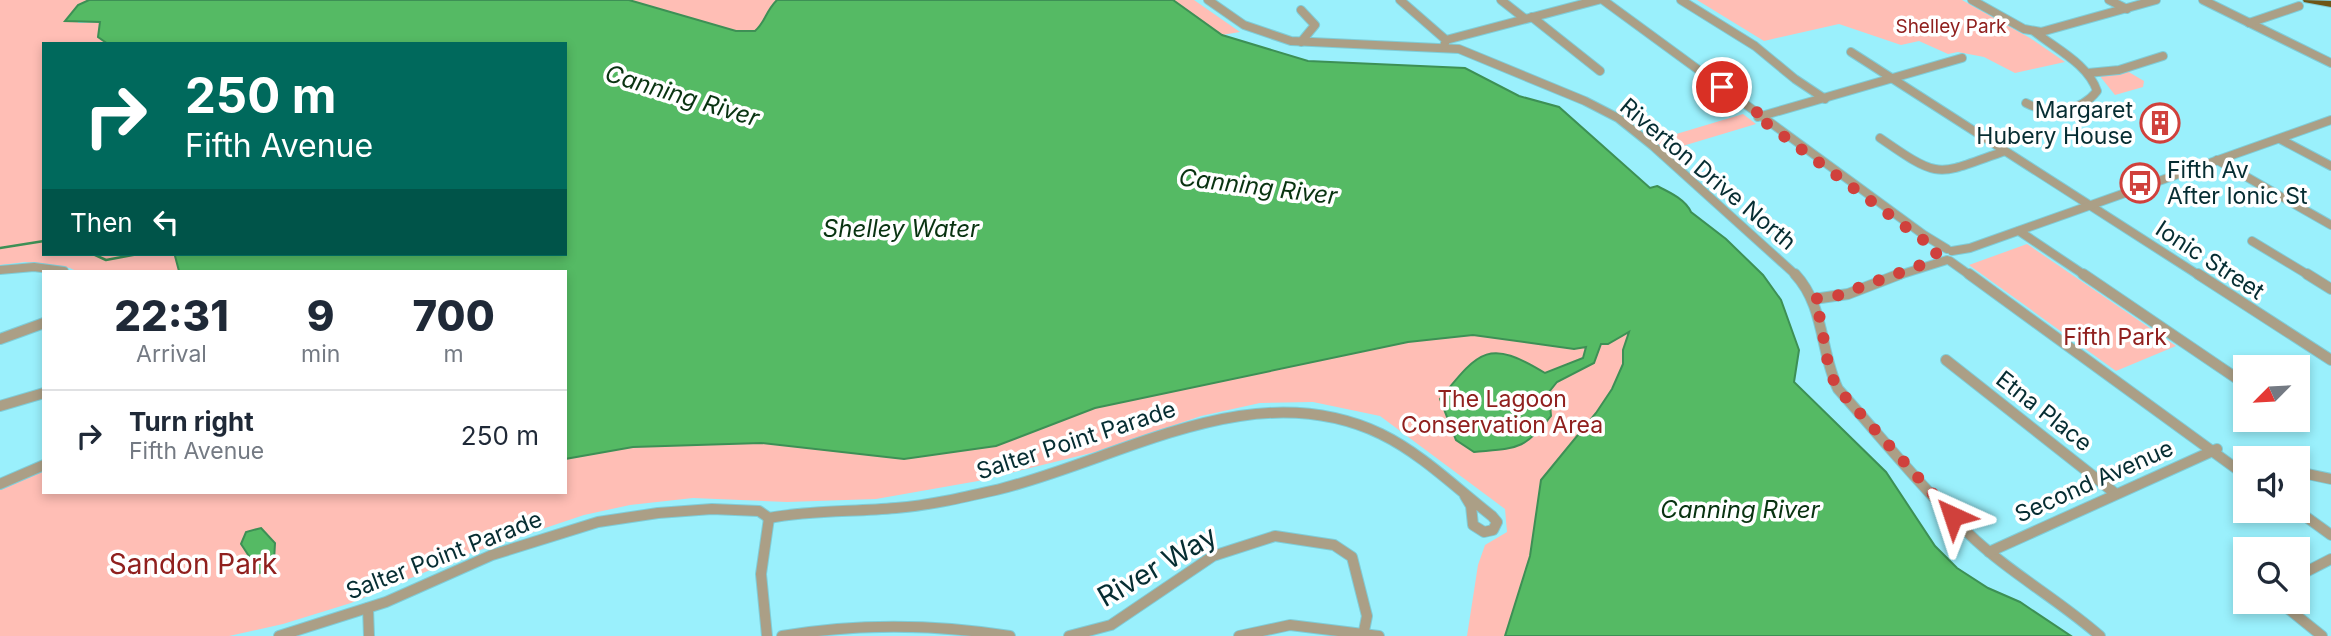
<!DOCTYPE html>
<html lang="en">
<head>
<meta charset="utf-8">
<style>
	body { margin:0; font-family:Inter,sans-serif; background:#f6f6f7; color:#1f2937; height:100vh; display:flex; flex-direction:column; font-size:26px; white-space:nowrap }
	* { box-sizing:border-box; margin:0 }
	p { font-size:23px; color:#747a83 }
	.icon { flex:none; width:38px; height:38px; fill:none; stroke:currentColor; stroke-width:2; stroke-linecap:round; stroke-linejoin:round }
	.map { position:relative; flex:1; overflow:hidden }
	.sheet { position:absolute; left:42px; top:270px; width:525px; height:224px; display:flex; flex-direction:column; background:#fff; border-radius:0px; box-shadow:0 4px 10px #0003 }
	.sheet>* { flex:none }
	.hud { position:absolute; left:42px; top:42px; width:525px; height:214px; border-radius:0px; box-shadow:0 4px 10px #0003; background:#00695c; color:#fff; overflow:hidden }
	.needle { width:46px; rotate:246deg }
	.fabs { position:absolute; left:2233px; top:355px; display:grid; gap:14px }
	.fabs a { display:grid; place-items:center; width:77px; height:77px; border-radius:0px; background:#fff; box-shadow:0 4px 10px #0003; font-size:35px }
	.pin { position:absolute; display:grid; place-items:center; width:60px; height:60px; color:#fff; margin:-30px; border:4px solid #fff; border-radius:50%; box-shadow:0 2px 7px #0007 }
	.me { position:absolute; width:77px; margin:-38px; rotate:318deg; stroke-linejoin:round; filter:drop-shadow(0 0 5px #0008) }
	.turn { display:flex; align-items:center; gap:24px; height:147px; padding:0 28px; font-size:32px }
	.turn .icon { width:91px; height:91px; stroke-width:2.5 }
	.turn b { display:block; font-size:49px; line-height:60px }
	.then { display:flex; align-items:center; height:66px; padding:0 28px; background:#0003; gap:14px; font-size:26px }
	.eta { display:flex; justify-content:space-evenly; align-items:center; height:119px; text-align:center }
	.eta b { font-size:42px; font-weight:800; line-height:49px }
	ul { padding:0; list-style:none }
	li { display:flex; align-items:center; gap:21px; height:91px; padding:0 28px; border-top:2px solid #e0e1e3 }
	li div { flex:1 }
	li b { display:block; font-size:26px }
	li em { font-style:normal }
	.map>svg:first-child { display:block }
	.green { fill:#ffbeb5 }
	.water { fill:#55ba64; stroke:#3d9055; stroke-width:2 }
	.lines { fill:none; stroke-linecap:round; stroke-linejoin:round }
	.stream { stroke:#3d9055; stroke-width:2.5 }
	.minor-far1-casing { stroke:#7fcdd8; stroke-width:10 }
	.minor-casing { stroke:#7fcdd8; stroke-width:12 }
	.highway-casing { stroke:#7fcdd8; stroke-width:2 }
	.minor-far1 { stroke:#ab9f86; stroke-width:8 }
	.minor { stroke:#ab9f86; stroke-width:10 }
	.highway { fill:#6e5616; fill-rule:evenodd }
	.route { stroke:#d0413c; stroke-width:12; stroke-dasharray:0 21.6 }
	.labels { text-anchor:middle; stroke-width:7; stroke-linejoin:round; paint-order:stroke }
	.far-park-label { font-size:19px; fill:#90201e; stroke:#fff }
	.poi-label { font-size:23px; fill:#062d32; stroke:#fff; text-anchor:end }
	.street-label { font-size:23px; fill:#062d32; stroke:#fff }
	.park-label { font-size:23px; fill:#90201e; stroke:#fff }
	.water-label { font-size:24px; font-style:italic; fill:#093311; stroke:#fff }
	.near-park-label { font-size:28px; fill:#90201e; stroke:#fff }
	.near-street-label { font-size:28px; fill:#062d32; stroke:#fff }
</style>
</head>
<body>
<div class="map">
<svg width="2331" height="636" viewBox="0 0 2331 636">
	<rect width="100%" height="100%" fill="#9af0fc"/>
	<g class="green">
		<polygon points="0,0 89,0 78,5 78,23 100,22 98,37 108,44 44,44 44,254 177,254 179,271 76,271 70,268 25,262 0,265"/>
		<path d="M 629,0 L 777,0 C 765,11 766,21 755,31 L 736,31 Z"/>
		<polygon points="1173,0 1194,0 1240,32 1222,35"/>
		<polygon points="1697,0 1962,0 2030,38 2065,62 2015,73 1984,57 1958,52 1948,54 1919,41 1901,45 1839,24 1764,41"/>
		<polygon points="2127,71 2144,81 2143,87 2115,95 2099,75"/>
		<polygon points="1743,114 1756,124 1666,151 1653,141"/>
		<polygon points="2027,244 2176,346 2116,371 1969,265"/>
		<polygon points="1629,331 1623,350 1623,364 1612,389 1596,413 1541,480 1530,556 1505,636 1467,636 1478,565 1485,545 1507,532 1505,509 1380,416 1313,402 1260,403 1201,416 1095,452 978,481 876,499 787,502 693,498 630,505 584,515 471,553 351,603 283,624 229,636 0,636 0,490 44,469 44,492 565,492 565,459 632,447 761,443 904,459 996,446 1094,408 1408,342 1473,335 1574,349 1608,344"/>
	</g>
	<g class="water">
		<path d="M 89,0 L 629,0 L 736,31 L 755,31 C 766,21 765,12 777,0 L 1173,0 L 1222,35 L 1308,61 L 1465,68 L 1519,96 L 1559,107 L 1650,188 L 1657,186 C 1669,192 1685,199 1691,212 L 1726,239 L 1763,275 L 1781,300 L 1799,350 L 1794,382 L 1886,472 L 1935,546 L 1957,568 L 1988,588 L 2020,602 L 2071,636 L 1505,636 L 1530,556 L 1541,480 L 1596,413 L 1612,389 L 1623,364 L 1623,350 L 1629,332 L 1608,344 L 1601,344 L 1594,363 L 1557,382 L 1549,392 L 1551,416 C 1524,451 1516,448 1474,452 L 1456,440 L 1440,399 C 1479,351 1488,338 1545,373 L 1583,358 L 1586,347 L 1574,349 L 1473,335 L 1408,342 L 1095,408 L 996,446 L 904,459 L 761,443 L 633,447 L 565,459 L 565,271 L 179,271 L 175,256 L 177,254 L 565,254 L 565,44 L 108,44 L 98,37 L 100,22 L 65,21 L 78,5 Z"/>
		<polygon points="261,528 275,543 274,561 260,573 241,544 246,532"/>
	</g>
	<g class="lines">
		<g class="stream">
			<polyline points="0,248 44,241"/>
			<polyline points="93,254 106,260 138,254"/>
		</g>
		<g class="minor-far1-casing">
			<g id="minor-far1">
				<polyline points="1208,0 1244,25 1291,41 1459,49 1585,101 1618,118 1653,146 1797,276"/>
				<polyline points="1400,0 1446,40 1444,46"/>
				<polyline points="1501,0 1524,18"/>
				<polyline points="1603,0 1924,235 1947,249"/>
				<polyline points="1681,0 1755,46 1795,79 1825,99"/>
				<polyline points="1972,0 2024,29 2041,32 2156,0"/>
				<polyline points="2109,0 2127,9"/>
				<polyline points="2203,0 2331,63"/>
				<polyline points="1301,10 1315,25 1301,42"/>
				<polyline points="1532,17 1600,71"/>
				<polyline points="2249,23 2299,6"/>
				<polyline points="1446,40 1598,0"/>
				<polyline points="1851,52 2200,276"/>
				<polyline points="2088,73 2119,70 2163,56"/>
				<path d="M 2026,103 C 2049,115 2080,113 2097,91 C 2088,64 2056,49 2035,32"/>
				<polyline points="1758,117 1962,58"/>
				<path d="M 1880,138 C 1942,181 1936,175 2005,151"/>
				<polyline points="2280,139 2331,166"/>
				<polyline points="2217,160 2331,225"/>
				<polyline points="2019,231 2086,276"/>
				<polyline points="2252,241 2310,276"/>
				<polyline points="1952,251 1970,248 2331,120"/>
				<polyline points="1950,261 1971,276"/>
				<polyline points="0,270 34,267 64,271"/>
				<polyline points="1896,276 1947,260"/>
			</g>
		</g>
		<g class="minor-casing">
			<g id="minor">
				<path d="M 1795,274 C 1825,306 1820,352 1838,389 C 1881,437 1922,488 1968,533 C 2008,572 2058,599 2100,636"/>
				<polyline points="1969,274 2245,475"/>
				<polyline points="2083,274 2245,384"/>
				<polyline points="2198,274 2331,360"/>
				<polyline points="2307,274 2331,289"/>
				<polyline points="1814,299 1848,294 1900,274"/>
				<polyline points="0,339 44,323"/>
				<polyline points="1946,360 2116,494"/>
				<polyline points="0,406 44,393"/>
				<polyline points="2298,472 2331,479"/>
				<polyline points="0,484 44,465"/>
				<polyline points="2298,511 2331,535"/>
				<polyline points="1989,552 2217,449"/>
				<polyline points="2298,576 2331,559"/>
				<polyline points="2280,602 2322,636"/>
				<polyline points="368,608 369,636"/>
				<path d="M 279,636 L 386,602 L 492,555 L 598,522 L 658,513 L 712,509 L 759,511 L 769,518 C 811,510 853,512 896,508 C 931,505 965,497 1000,489 C 1124,458 1253,373 1381,434 C 1422,454 1456,488 1492,516 L 1497,522 L 1493,530 L 1484,532 L 1473,525 L 1471,506 L 1465,496"/>
				<polyline points="767,636 761,574 769,518"/>
				<path d="M 782,636 C 859,623 933,624 1010,636"/>
				<polyline points="1069,636 1111,625 1213,556 1275,536 1334,545 1352,557 1367,616 1363,636"/>
				<polyline points="1239,636 1290,625 1379,636"/>
			</g>
		</g>
		<g class="highway-casing">
			<polygon id="highway" points="2303,0 2331,1 2331,7 2304,2"/>
		</g>
		<use href="#minor-far1" class="minor-far1"/>
		<use href="#minor" class="minor"/>
		<use href="#highway" class="highway"/>
	</g>
	<g class="lines">
		<path class="route" d="M 1722,87 L 1762,116 L 1758,117 L 1938,251 L 1929,262 L 1836,296 L 1814,299 C 1826,328 1822,361 1838,389 L 1953,516"/>
	</g>
	<defs>
		<g id="building-ring" transform="scale(2.0125)"><circle r="9.5" fill="#fff" stroke="#d0413c" stroke-width="1.5"/><path d="M-4-6H4V6H1V3H-1V6H-4ZM-2.5-4.3h1.7v1.8h-1.7ZM.8-4.3h1.7v1.8H.8ZM-2.5-1h1.7V.8h-1.7ZM.8-1h1.7V.8H.8Z" fill="#d0413c"/></g>
		<g id="bus-ring" transform="scale(2.0125)"><circle r="9.5" fill="#fff" stroke="#d0413c" stroke-width="1.5"/><path d="M-5-6H5V4H4V6H2V4H-2V6H-4V4H-5ZM-3.5-4V0h7V-4ZM-3.5 1.2v1.5H-2V1.2ZM2 1.2v1.5H3.5V1.2Z" fill="#d0413c"/></g>
	</defs>
	<g fill-rule="evenodd">
		<use href="#building-ring" x="2160" y="123"/>
		<use href="#bus-ring" x="2140" y="183"/>
	</g>
	<g class="labels">
		<g class="far-park-label">
			<text x="1951" y="33">Shelley Park</text>
		</g>
		<g class="poi-label">
			<text x="2133" y="118">Margaret<tspan x="2133" dy="26">Hubery House</tspan></text>
			<text x="2167" y="178" text-anchor="start">Fifth Av<tspan x="2167" dy="26">After Ionic St</tspan></text>
		</g>
		<g class="street-label">
			<text transform="translate(1708 174) rotate(40)" y="8">Riverton Drive North</text>
			<text transform="translate(2210 260) rotate(33)" y="8">Ionic Street</text>
			<text transform="translate(2044 411) rotate(38)" y="8">Etna Place</text>
			<text transform="translate(1076 440) rotate(-18)" y="8">Salter Point Parade</text>
			<text transform="translate(2094 481) rotate(-24)" y="8">Second Avenue</text>
			<text transform="translate(444 555) rotate(-21)" y="8">Salter Point Parade</text>
		</g>
		<g class="park-label">
			<text x="2115" y="345">Fifth Park</text>
			<text x="1502" y="407">The Lagoon<tspan x="1502" dy="26">Conservation Area</tspan></text>
		</g>
		<g class="water-label">
			<text transform="translate(682 96) rotate(17)" y="8">Canning River</text>
			<text transform="translate(1258 187) rotate(7)" y="8">Canning River</text>
			<text x="901" y="237">Shelley Water</text>
			<text x="1740" y="518">Canning River</text>
		</g>
		<g class="near-park-label">
			<text x="193" y="574">Sandon Park</text>
		</g>
		<g class="near-street-label">
			<text transform="translate(1157 566) rotate(-30)" y="10">River Way</text>
		</g>
	</g>
</svg>
<div class="fabs">
<a><svg class="needle" viewBox="-14 -14 28 28"><path d="M0-13l5 13h-10z" fill="#e53935"/><path d="M0 13l5-13h-10z" fill="#747a83"/></svg></a>
<a><svg class="icon" aria-label="sound" viewBox="0 0 24 24"><path d="M4 9h4l5-4v14l-5-4H4zM17 9q2 3 0 6"/></svg></a>
<a><svg class="icon" aria-label="search" viewBox="0 0 24 24"><circle cx="10" cy="10" r="6"/><path d="M15 15l6 6"/></svg></a>
</div>
<div class="pin" style="left:1722px;top:87px;background:#d93025"><svg class="icon" aria-label="arrive" viewBox="0 0 24 24"><path d="M6 21V4h12l-3 4 3 4H6"/></svg></div>
<svg class="me" style="left:1953px;top:516px" viewBox="-20 -20 40 40"><path d="M0-17L14 15 0 8-14 15z" fill="#d0413c" stroke="#fff" stroke-width="4"/></svg>
<div class="hud">
<div class="turn"><svg class="icon" aria-label="right" viewBox="0 0 24 24"><path d="M7 20v-9h11M14 6l5 5-5 5"/></svg><div><b>250 m</b>Fifth Avenue</div></div>
<div class="then">Then<svg class="icon" aria-label="left" viewBox="0 0 24 24"><path d="M17 20v-9H6M10 6l-5 5 5 5"/></svg></div>
</div>
<section class="sheet">
<div class="eta">
<div><b>22:31</b><p>Arrival</p></div>
<div><b>9</b><p>min</p></div>
<div><b>700</b><p>m</p></div>
</div>
<ul>
<li><svg class="icon" aria-label="right" viewBox="0 0 24 24"><path d="M7 20v-9h11M14 6l5 5-5 5"/></svg><div><b>Turn right</b><p>Fifth Avenue</p></div><em>250 m</em></li>
</ul>
</section>
</div>
</body>
</html>
